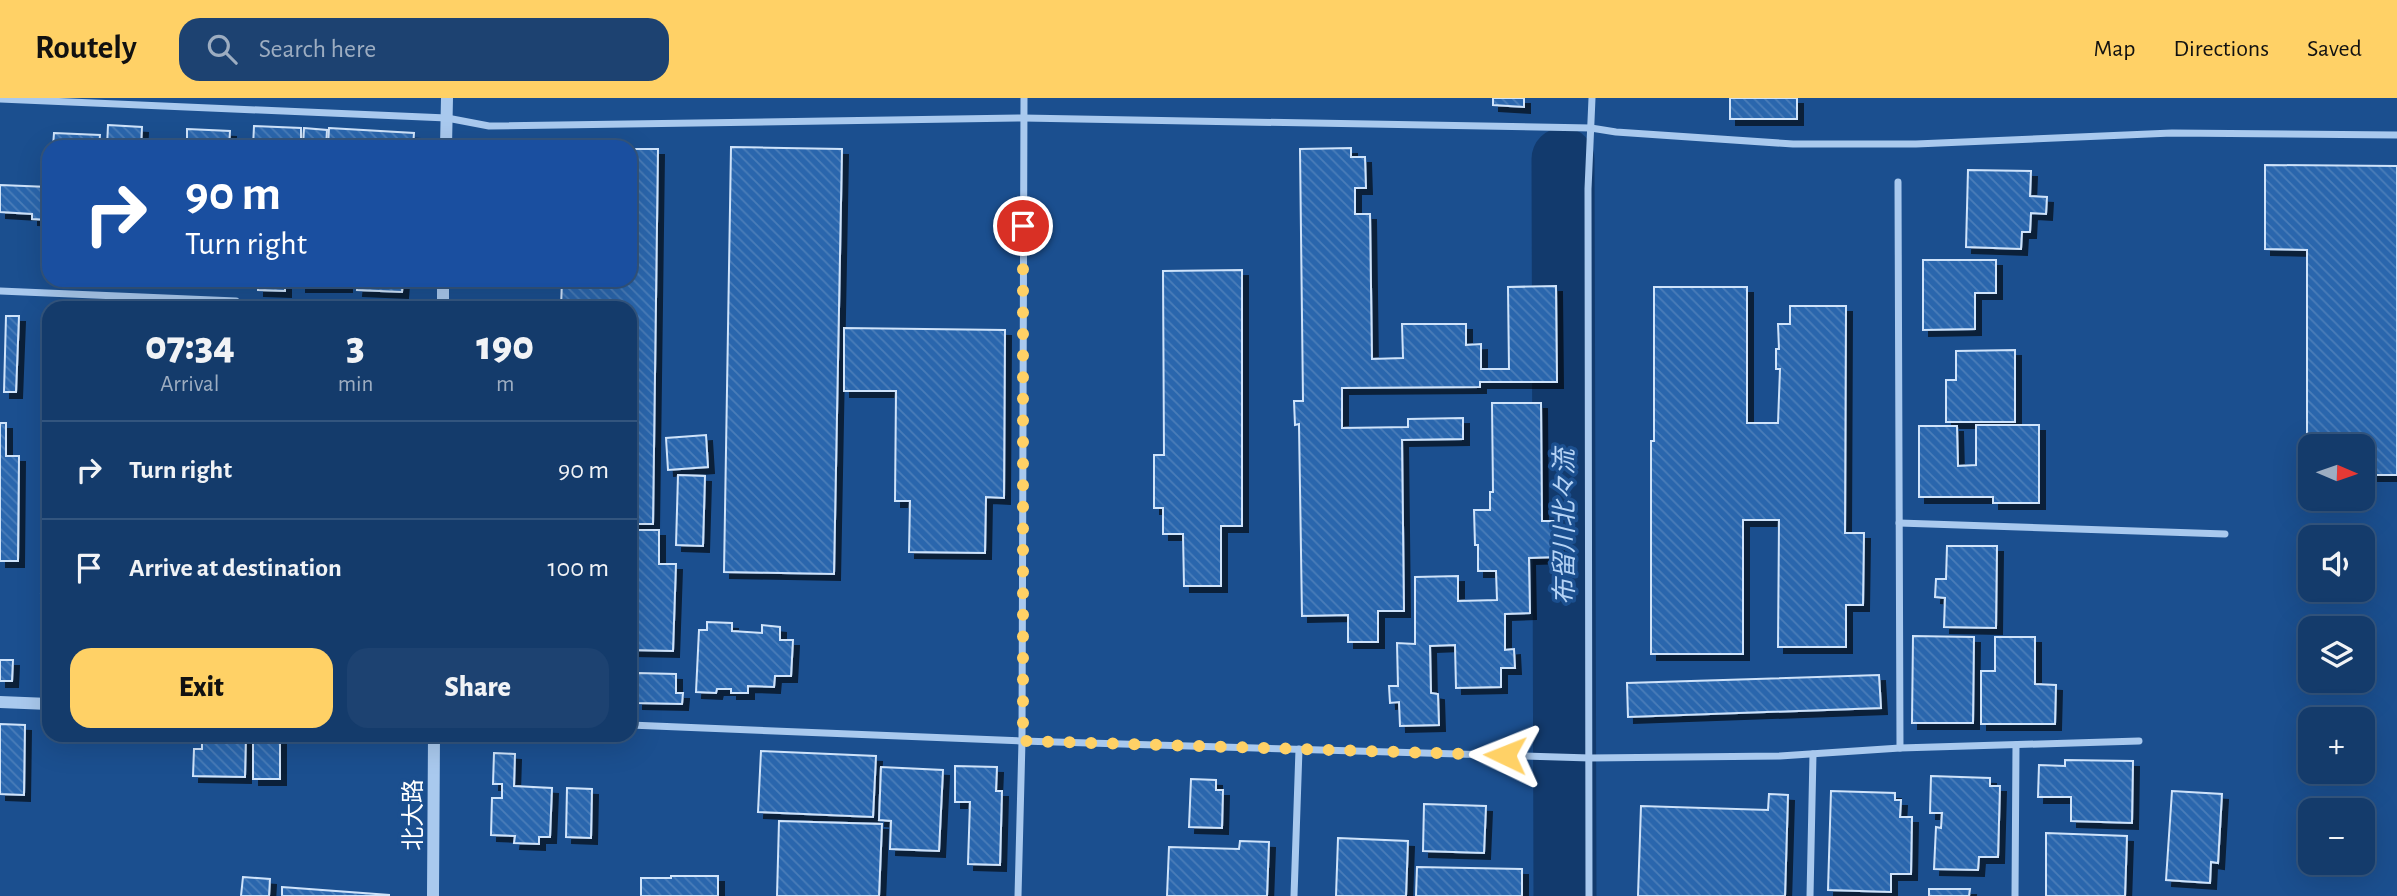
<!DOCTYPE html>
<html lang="en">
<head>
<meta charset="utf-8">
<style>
	body { margin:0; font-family:"Alegreya Sans","Noto Sans JP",sans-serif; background:#1d4271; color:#f1f3f6; height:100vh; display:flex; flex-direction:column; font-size:26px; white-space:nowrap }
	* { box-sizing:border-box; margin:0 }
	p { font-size:23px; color:#9dadc1 }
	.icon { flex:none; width:38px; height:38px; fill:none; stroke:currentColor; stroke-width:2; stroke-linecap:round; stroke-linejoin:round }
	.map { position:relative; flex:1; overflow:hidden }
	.panel { position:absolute; left:42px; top:203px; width:595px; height:441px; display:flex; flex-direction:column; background:#143b6b; border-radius:21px; box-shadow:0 7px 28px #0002,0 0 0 2px #33557e }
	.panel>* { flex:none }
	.hud { position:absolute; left:42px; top:42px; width:595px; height:147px; border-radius:21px; box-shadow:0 7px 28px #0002,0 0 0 2px #33557e; background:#1a4fa0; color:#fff; overflow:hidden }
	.needle { width:46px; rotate:92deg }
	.fabs { position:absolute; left:2298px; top:336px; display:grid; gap:14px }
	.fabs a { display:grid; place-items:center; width:77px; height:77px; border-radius:14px; background:#143b6b; box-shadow:0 7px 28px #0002,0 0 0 2px #33557e; font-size:35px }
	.pin { position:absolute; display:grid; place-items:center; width:60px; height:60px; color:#fff; margin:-30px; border:4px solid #fff; border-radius:50%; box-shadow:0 2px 7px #0007 }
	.me { position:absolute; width:77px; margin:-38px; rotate:272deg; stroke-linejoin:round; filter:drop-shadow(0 0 5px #0008) }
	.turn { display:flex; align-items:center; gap:24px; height:147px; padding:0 28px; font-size:32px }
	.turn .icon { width:91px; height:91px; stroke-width:2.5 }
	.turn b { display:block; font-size:49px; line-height:60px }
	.eta { display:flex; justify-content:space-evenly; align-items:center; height:119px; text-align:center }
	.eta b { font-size:42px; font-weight:800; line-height:49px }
	.action { display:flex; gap:14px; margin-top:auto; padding:14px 28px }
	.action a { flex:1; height:80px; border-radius:21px; background:#ffd166; color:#111; font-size:28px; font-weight:800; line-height:80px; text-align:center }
	.action a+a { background:#1d4271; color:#f1f3f6 }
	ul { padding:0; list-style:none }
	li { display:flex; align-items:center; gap:21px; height:98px; padding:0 28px; border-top:2px solid #33557e }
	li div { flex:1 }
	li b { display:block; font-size:26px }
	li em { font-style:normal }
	header { display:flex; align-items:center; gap:42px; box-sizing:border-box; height:98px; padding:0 35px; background:#ffd166; color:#111 }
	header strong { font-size:33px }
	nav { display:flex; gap:38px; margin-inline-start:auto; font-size:24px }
	.search { width:490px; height:63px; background:#1d4271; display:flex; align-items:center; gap:18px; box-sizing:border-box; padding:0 24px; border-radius:21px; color:#9dadc1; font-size:26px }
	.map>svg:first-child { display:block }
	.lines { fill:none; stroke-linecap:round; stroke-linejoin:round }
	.river { stroke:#123a6d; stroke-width:63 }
	.building { fill:url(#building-back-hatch); stroke:#cfe3fa; stroke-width:2; filter:url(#shadow) }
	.minor { stroke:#a9c9ee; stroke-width:7 }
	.tertiary { stroke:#a9c9ee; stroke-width:12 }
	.route { stroke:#ffd166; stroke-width:12; stroke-dasharray:0 21.6 }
	.labels { text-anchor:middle; stroke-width:7; stroke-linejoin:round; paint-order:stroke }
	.street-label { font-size:24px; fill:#fff; stroke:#1b4f8f }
	.water-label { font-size:26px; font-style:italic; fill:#b5d3f5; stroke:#1b4f8f }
</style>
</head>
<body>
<header>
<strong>Routely</strong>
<div class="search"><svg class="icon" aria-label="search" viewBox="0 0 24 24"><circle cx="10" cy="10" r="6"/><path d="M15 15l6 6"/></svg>Search here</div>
<nav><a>Map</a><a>Directions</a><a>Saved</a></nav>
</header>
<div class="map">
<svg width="2397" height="798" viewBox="0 0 2397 798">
	<defs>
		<pattern id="building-back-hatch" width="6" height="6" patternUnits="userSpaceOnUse" patternTransform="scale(1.75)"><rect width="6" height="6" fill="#2a66ad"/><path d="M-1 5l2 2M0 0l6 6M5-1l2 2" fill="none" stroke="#4a7db9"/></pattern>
		<filter id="shadow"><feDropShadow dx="6" dy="6" stdDeviation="0" flood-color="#0009"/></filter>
	</defs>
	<rect width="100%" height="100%" fill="#1b4f8f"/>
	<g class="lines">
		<polyline class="river" points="1563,61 1565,798"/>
	</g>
	<g class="building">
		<polygon points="1493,0 1524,0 1524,9 1493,7"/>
		<rect x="1730" y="0" width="67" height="21"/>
		<polygon points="108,27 142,29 141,49 107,49"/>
		<polygon points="254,28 301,30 301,49 253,49"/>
		<polygon points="304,30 327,32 326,49 303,49"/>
		<polygon points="329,30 414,35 413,49 328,49"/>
		<polygon points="187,31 230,33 229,49 187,49"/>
		<polygon points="54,35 100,37 99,49 53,49"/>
		<polygon points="731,49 842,51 834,476 724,474"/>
		<polygon points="1351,50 1351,59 1365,59 1366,90 1355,90 1355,116 1370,116 1372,261 1403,260 1402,226 1466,226 1466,247 1481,246 1481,271 1509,271 1508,189 1556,188 1557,284 1480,284 1480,289 1342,290 1342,330 1408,329 1408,321 1463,320 1463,341 1402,342 1404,513 1378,513 1378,544 1348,544 1348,517 1302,518 1299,326 1295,327 1294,303 1303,303 1300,51"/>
		<polygon points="630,51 658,51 653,426 630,426 630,210 561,210 562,182 630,182"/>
		<polygon points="2265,67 2397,68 2397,377 2362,377 2362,348 2310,348 2310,377 2307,377 2307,152 2265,151"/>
		<polygon points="1968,72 2031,73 2030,98 2047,99 2046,116 2031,115 2030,134 2022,134 2021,151 1966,149"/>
		<polygon points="0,87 49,89 49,122 32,121 32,116 0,114"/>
		<polygon points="1923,162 1996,162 1996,195 1975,195 1975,231 1923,232"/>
		<polygon points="1242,172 1242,428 1221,428 1221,488 1184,488 1183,436 1163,436 1163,410 1154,410 1154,357 1164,357 1163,173"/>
		<polygon points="258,182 285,182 285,193 258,192"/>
		<rect x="300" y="182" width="46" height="6"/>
		<polygon points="358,182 403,182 402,194 357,192"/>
		<polygon points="1654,189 1747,189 1747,325 1778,325 1780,271 1776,271 1776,251 1779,251 1778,226 1790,226 1790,208 1846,208 1845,435 1864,435 1863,507 1846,507 1846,549 1778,549 1779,422 1743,422 1743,556 1651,556 1651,343 1654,343"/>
		<polygon points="6,218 19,218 16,294 4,294"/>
		<polygon points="844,230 1005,232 1004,400 986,399 985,455 909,454 910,403 895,403 896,293 844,293"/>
		<polygon points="47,240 49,240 49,288 46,288"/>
		<polygon points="2015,252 2015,324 1946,324 1946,282 1956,282 1956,253"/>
		<polygon points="46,296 49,296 49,395 43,395"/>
		<polygon points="1492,305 1541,305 1542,423 1558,423 1558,459 1529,460 1530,515 1505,516 1505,552 1514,551 1515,570 1501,570 1501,589 1456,590 1455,547 1430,548 1431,595 1438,596 1439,627 1400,628 1399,604 1390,605 1389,588 1398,588 1397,545 1415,546 1415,479 1458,478 1458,503 1497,502 1496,473 1478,473 1478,447 1475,447 1474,412 1490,412 1490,394 1493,394"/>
		<polygon points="0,325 6,325 6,358 19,358 18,463 0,463"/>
		<polygon points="1976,327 2039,327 2039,405 1993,405 1993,399 1919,399 1919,328 1957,328 1958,368 1976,367"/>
		<polygon points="706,337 708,369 668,372 666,340"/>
		<polygon points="678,377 705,378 703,448 676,447"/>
		<polygon points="43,416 49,416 49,495 41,495"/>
		<polygon points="630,432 659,432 659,466 676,466 673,553 630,552"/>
		<polygon points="1947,448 1997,448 1996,530 1944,529 1945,500 1935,499 1936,481 1946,481"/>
		<polygon points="707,524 732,525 732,533 762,535 762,527 780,529 780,542 793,542 791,578 775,578 774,589 748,588 748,595 731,595 731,591 717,591 716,595 696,594 699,532 707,532"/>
		<polygon points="1913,538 1974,539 1973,625 1912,625"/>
		<polygon points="1995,539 2035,539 2035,586 2056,587 2055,626 1981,626 1981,573 1995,573"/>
		<polygon points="0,562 13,562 12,583 0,583"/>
		<polygon points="637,575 676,576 676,595 683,595 682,606 637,605"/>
		<polygon points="1879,577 1881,610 1628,619 1627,585"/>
		<polygon points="0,626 25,627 24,697 0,696"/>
		<polygon points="202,637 246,637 245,679 193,678 194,651 202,651"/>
		<rect x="253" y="637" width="27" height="44"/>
		<polygon points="761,653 876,658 873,719 758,714"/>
		<polygon points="494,655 515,656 514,688 552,690 550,739 539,739 539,746 514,745 515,738 491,737 492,700 502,700 502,686 493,686"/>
		<polygon points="2065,662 2133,663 2132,725 2071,723 2071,699 2038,699 2039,667 2065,668"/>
		<polygon points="955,668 997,669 996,693 1002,693 1000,767 968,766 970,704 955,704"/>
		<polygon points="881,669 943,672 939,753 890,751 891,723 879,722"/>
		<polygon points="1931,678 1990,680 1990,688 2000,688 1998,759 1979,759 1978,772 1934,771 1936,729 1941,730 1942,715 1930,715"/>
		<polygon points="1191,681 1216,682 1216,692 1223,692 1222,730 1189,729"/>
		<polygon points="567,690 592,691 591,740 566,739"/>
		<polygon points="1831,693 1895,695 1895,702 1901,702 1900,719 1912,719 1911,776 1891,776 1891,794 1828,792"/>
		<polygon points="2172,693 2222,696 2218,765 2211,764 2210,785 2166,782"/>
		<polygon points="1769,696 1788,697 1785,798 1638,798 1641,708 1768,712"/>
		<polygon points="1424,706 1486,708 1484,755 1423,753"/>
		<polygon points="779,723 882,726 879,798 777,798"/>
		<polygon points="2046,735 2127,738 2125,798 2046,798"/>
		<polygon points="1338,740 1408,743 1406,798 1336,798"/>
		<polygon points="1240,743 1269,744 1267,798 1167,798 1169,749 1239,751"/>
		<polygon points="1417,769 1522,771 1522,798 1416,798"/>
		<polygon points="671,778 718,778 718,798 641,798 641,780 671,780"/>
		<polygon points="243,779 270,781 269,798 241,798"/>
		<polygon points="282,789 389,797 389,798 282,798"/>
		<polygon points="1929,791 1970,791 1969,798 1929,798"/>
	</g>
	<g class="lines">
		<g class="minor">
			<polyline points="0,1 447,20 489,28 1023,20 1591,30 1616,34 1793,46 1916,46 2172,35 2397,37"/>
			<polyline points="0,193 236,203"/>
			<polyline points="1899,425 2225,436"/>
			<polyline points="630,627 1022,643 1590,660 1780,658 1900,650 1898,84"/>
			<polyline points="1900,650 2139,643"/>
			<polyline points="1018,798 1022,643 1024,0"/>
			<polyline points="1294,798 1299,651"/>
			<polyline points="1589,798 1588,91 1592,0"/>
			<polyline points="1810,798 1813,656"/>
			<polyline points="2015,798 2016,647"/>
		</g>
		<g class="tertiary">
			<polyline points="446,49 447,0"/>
			<polyline points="443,210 443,182"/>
			<polyline points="0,604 49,606"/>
			<polyline points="433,798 434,637"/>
		</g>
	</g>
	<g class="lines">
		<polyline class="route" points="1023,128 1023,643 1505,657"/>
	</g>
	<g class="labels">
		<g class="street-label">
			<text transform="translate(413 717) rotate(-90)" y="8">北大路</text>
		</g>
		<g class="water-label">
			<text transform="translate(1564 429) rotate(-90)" y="9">布留川北々流</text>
		</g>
	</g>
</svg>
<div class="fabs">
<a><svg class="needle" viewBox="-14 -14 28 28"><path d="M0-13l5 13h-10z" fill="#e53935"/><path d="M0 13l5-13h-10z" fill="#9dadc1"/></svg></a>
<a><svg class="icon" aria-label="sound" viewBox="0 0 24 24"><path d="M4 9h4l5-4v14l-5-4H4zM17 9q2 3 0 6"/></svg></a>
<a><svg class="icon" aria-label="layers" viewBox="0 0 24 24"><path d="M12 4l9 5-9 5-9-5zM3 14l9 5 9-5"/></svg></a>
<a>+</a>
<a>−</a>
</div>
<div class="pin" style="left:1023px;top:128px;background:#d93025"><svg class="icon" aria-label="arrive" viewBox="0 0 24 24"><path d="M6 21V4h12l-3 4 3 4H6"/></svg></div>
<svg class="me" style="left:1505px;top:657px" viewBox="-20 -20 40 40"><path d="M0-17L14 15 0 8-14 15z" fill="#ffd166" stroke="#fff" stroke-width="4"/></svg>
<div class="hud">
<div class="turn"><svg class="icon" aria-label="right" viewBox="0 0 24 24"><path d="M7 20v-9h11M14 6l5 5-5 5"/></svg><div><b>90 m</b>Turn right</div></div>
</div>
<section class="panel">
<div class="eta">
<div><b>07:34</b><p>Arrival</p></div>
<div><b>3</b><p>min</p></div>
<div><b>190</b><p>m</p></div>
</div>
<ul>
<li><svg class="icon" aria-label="right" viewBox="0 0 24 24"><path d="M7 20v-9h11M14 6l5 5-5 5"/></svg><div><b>Turn right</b></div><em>90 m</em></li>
<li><svg class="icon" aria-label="arrive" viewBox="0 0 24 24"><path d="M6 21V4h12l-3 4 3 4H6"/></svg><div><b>Arrive at destination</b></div><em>100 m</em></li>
</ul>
<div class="action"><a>Exit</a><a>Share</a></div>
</section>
</div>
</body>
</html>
